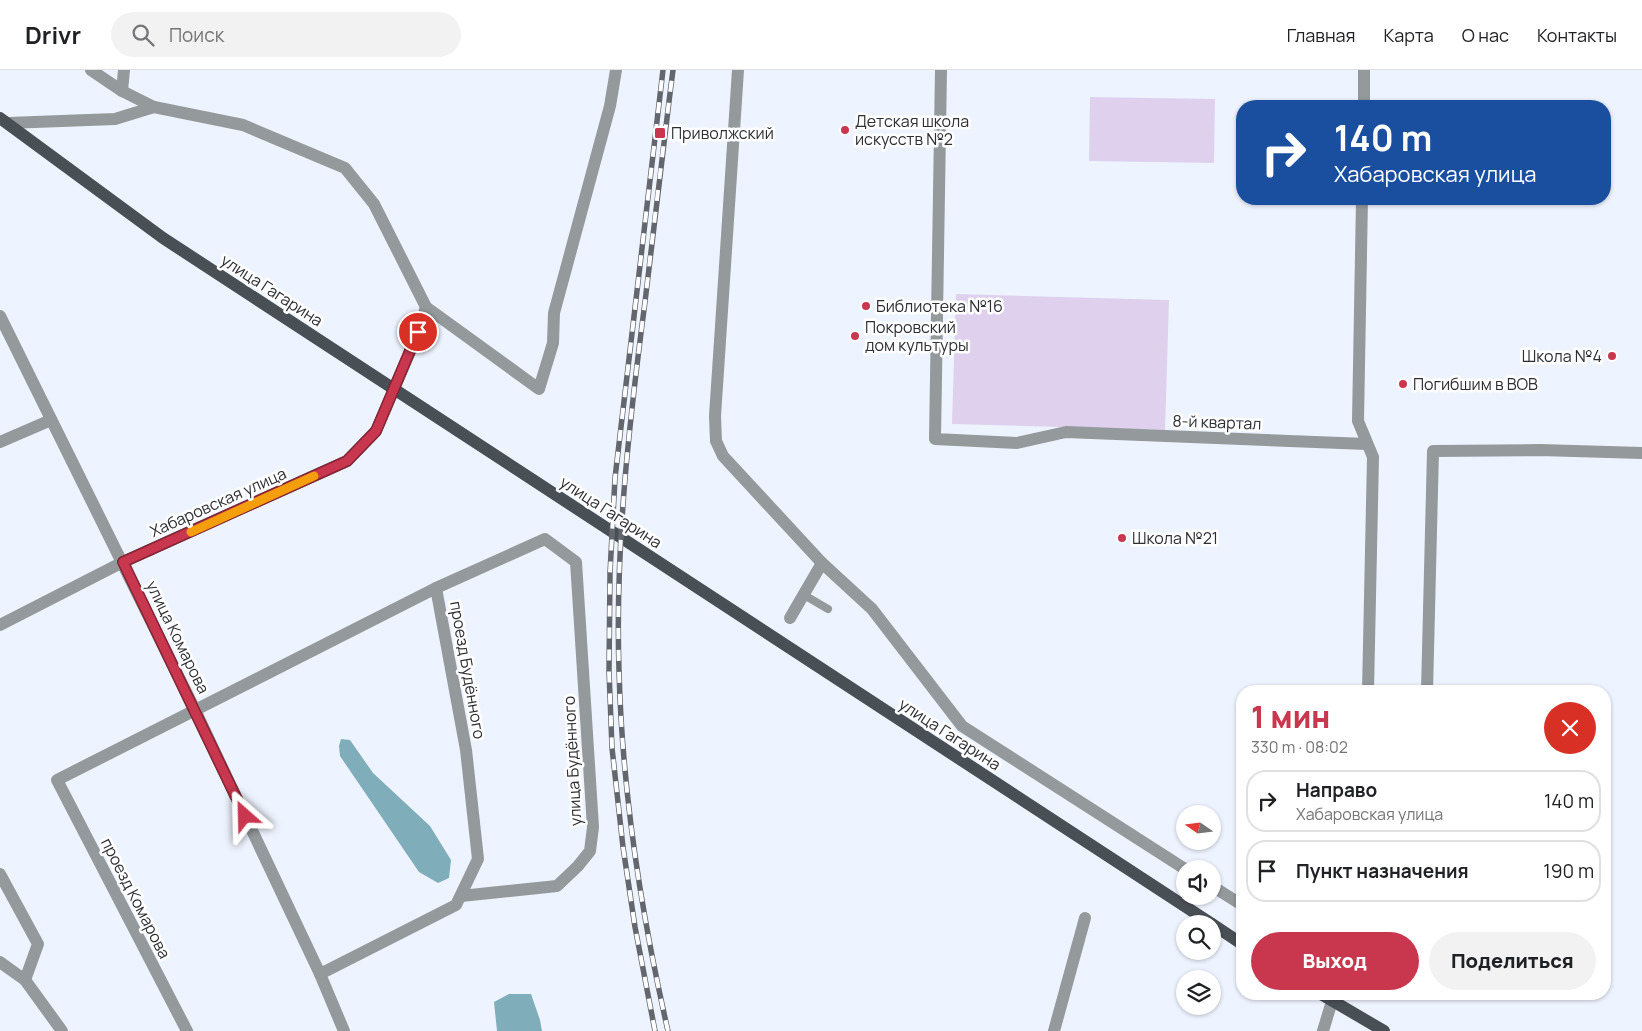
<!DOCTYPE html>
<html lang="ru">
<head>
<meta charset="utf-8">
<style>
	body { margin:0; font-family:Manrope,sans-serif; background:#f2f2f2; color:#202124; height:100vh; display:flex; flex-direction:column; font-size:19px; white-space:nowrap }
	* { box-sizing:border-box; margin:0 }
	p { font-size:16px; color:#757577 }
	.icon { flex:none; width:28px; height:28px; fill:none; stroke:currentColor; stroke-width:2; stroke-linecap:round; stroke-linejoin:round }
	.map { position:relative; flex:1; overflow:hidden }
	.drawer { position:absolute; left:1236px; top:615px; width:375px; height:315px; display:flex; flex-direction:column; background:#fff; border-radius:20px; box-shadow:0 1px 4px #0004 }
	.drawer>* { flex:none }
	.banner { position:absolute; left:1236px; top:30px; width:375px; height:105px; border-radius:20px; box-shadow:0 1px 4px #0004; background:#1a4fa0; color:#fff; overflow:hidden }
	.needle { width:32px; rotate:284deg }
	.controls { position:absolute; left:1176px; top:735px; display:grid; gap:10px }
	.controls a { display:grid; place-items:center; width:45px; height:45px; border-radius:50%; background:#fff; box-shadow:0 1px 4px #0004; font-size:25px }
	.pin { position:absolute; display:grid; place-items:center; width:42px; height:42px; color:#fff; margin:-21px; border:2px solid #fff; border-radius:50%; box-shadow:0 1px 5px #0007 }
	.me { position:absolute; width:55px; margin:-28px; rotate:335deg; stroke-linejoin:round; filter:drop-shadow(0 0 4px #0008) }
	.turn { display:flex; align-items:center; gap:18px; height:105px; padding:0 15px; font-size:22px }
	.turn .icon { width:65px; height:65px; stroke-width:2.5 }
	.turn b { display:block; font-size:35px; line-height:42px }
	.round { display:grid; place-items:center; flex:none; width:52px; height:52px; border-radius:26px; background:#f2f2f2 }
	.summary { display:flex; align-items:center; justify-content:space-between; height:85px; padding:0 15px }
	h1 { font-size:30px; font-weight:800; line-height:38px; color:#c8374e }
	.button { display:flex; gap:10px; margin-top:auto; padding:10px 15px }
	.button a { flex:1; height:58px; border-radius:30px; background:#c8374e; color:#fff; font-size:20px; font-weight:800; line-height:58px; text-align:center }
	.button a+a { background:#f2f2f2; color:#202124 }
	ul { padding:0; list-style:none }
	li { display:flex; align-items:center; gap:15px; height:62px; margin:0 10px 8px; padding:0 5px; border:2px solid #e0e0e0; border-radius:20px }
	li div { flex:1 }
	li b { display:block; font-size:19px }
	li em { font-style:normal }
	header { display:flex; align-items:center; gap:30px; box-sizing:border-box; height:70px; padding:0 25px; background:#fff; border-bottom:1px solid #e0e0e0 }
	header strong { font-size:24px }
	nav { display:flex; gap:28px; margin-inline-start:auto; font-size:18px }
	.search { width:350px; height:45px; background:#f2f2f2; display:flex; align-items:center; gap:12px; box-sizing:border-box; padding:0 18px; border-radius:28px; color:#757577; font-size:19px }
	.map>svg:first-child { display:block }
	.green { fill:#dfd0ee }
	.water { fill:#7fadb9 }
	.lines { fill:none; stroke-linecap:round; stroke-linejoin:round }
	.service { stroke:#94999c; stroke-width:8 }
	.minor { stroke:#94999c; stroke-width:12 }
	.tertiary { stroke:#94999c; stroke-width:12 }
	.primary { stroke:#484f55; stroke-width:12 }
	.rail-casing { stroke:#63666c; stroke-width:5.5 }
	.rail { stroke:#fff; stroke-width:4; stroke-dasharray:11; stroke-linecap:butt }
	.route-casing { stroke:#822433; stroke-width:12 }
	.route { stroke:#c8374e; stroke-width:9 }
	.slow { stroke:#f59e0b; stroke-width:9 }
	.poi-dot { fill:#c8374e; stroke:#fff; stroke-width:2 }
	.labels { text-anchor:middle; stroke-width:5; stroke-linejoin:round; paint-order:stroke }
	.poi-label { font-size:16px; fill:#2d2f33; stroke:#fff; text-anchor:start }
	.street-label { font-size:16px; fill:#2d2f33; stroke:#fff }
</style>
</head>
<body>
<header>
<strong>Drivr</strong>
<div class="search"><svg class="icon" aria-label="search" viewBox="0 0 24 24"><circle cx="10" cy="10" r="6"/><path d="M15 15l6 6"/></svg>Поиск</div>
<nav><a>Главная</a><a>Карта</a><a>О нас</a><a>Контакты</a></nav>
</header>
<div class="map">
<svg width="1642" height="961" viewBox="0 0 1642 961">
	<rect width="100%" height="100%" fill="#eef4ff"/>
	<g class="green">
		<polygon points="1090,27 1215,29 1214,93 1089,91"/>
		<polygon points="956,224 1169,230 1165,360 952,354"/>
	</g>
	<g class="water">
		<polygon points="341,669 350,670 373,703 430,756 451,790 449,808 438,813 419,802 340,686 339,676"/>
		<polygon points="509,924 531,924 540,950 542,961 497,961 494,932"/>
	</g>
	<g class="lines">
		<g class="service">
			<polyline points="804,525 828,539"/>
			<polyline points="1407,925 1407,924"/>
		</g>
		<g class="minor">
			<polyline points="91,0 122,21 154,37"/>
			<polyline points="738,0 715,346 716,371 723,386 822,493 872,539 962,656 1185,799"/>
			<polyline points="941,0 935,369 1017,373 1066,362 1367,374"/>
			<polyline points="122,21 124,0"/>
			<polyline points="8,53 115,49 154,37 243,55 345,98 374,134 426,237 539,319 553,273 554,243 610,36 616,0"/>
			<polyline points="0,246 195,640 320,904 344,961"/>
			<polyline points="0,372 51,350"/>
			<polyline points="436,518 545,469 576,492 593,757 590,781 578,796 557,816 461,826"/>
			<polyline points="790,548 822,493"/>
			<polyline points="0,555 123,492 347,391 376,361 418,263 426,237"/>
			<polyline points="1427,621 1433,381 1540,380 1642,383"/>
			<polyline points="0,804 38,874 25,910"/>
			<polyline points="1212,816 1242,835"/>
			<polyline points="0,892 25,910 62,961"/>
			<polyline points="187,961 57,710 436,518 466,680 478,789 456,835 320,904"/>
			<polyline points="1054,961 1085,848"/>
			<polyline points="1323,961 1332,931"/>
		</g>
		<g class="tertiary">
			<polyline points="1364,36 1364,0"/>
			<polyline points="1362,129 1358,351 1373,387 1368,621"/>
		</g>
		<g class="primary">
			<polyline points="0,48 163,168 1212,854"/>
			<polyline points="1212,854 1242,874"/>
			<polyline points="1321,924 1384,961"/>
		</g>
		<g class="rail-casing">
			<g id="rail">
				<polyline points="655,961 635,857 623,777 612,678 609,601 610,503 615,408 663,0"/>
				<path d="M 668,961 C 641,843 622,721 619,600 C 615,476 629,354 645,232 C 654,154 663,77 673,0"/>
			</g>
		</g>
		<use href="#rail" class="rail"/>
	</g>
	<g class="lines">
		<g class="route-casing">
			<polyline id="route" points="245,746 123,492 347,391 376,361 418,262"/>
		</g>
		<use href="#route" class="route"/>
		<polyline class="slow" points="191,462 314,406"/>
	</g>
	<g class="poi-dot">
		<circle cx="845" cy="60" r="5"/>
		<rect x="654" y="57" width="12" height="12" rx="2.5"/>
		<circle cx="866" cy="236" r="5"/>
		<circle cx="855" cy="266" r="5"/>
		<circle cx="1612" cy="286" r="5"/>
		<circle cx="1403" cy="314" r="5"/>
		<circle cx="1122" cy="468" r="5"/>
	</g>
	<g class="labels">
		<g class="poi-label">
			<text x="855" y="57">Детская школа<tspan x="855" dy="18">искусств №2</tspan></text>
			<text x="671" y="69">Приволжский</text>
			<text x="876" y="242">Библиотека №16</text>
			<text x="865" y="263">Покровский<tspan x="865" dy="18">дом культуры</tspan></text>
			<text x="1602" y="292" text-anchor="end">Школа №4</text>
			<text x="1413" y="320">Погибшим в ВОВ</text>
			<text x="1132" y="474">Школа №21</text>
		</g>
		<g class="street-label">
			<text transform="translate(272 220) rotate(33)" y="6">улица Гагарина</text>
			<text transform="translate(1217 352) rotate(2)" y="6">8-й квартал</text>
			<text transform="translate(218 432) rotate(-24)" y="6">Хабаровская улица</text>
			<text transform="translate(611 442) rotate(33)" y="6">улица Гагарина</text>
			<text transform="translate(178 567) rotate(64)" y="6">улица Комарова</text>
			<text transform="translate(468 600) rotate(80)" y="6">проезд Будённого</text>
			<text transform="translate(950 664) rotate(33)" y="6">улица Гагарина</text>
			<text transform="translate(572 691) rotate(-93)" y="6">улица Будённого</text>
			<text transform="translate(136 828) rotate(63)" y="6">проезд Комарова</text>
		</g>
	</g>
</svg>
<div class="controls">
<a><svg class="needle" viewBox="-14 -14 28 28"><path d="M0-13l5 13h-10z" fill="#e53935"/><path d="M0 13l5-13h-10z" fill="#757577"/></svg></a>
<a><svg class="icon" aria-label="sound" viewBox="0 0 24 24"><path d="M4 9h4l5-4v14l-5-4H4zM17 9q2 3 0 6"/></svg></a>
<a><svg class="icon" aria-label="search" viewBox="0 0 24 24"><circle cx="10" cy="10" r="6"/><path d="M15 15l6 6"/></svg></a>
<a><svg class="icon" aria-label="layers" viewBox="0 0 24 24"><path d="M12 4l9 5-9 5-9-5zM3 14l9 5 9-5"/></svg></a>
</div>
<div class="pin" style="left:418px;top:262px;background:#d93025"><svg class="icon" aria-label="arrive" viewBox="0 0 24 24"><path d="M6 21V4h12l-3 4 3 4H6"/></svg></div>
<svg class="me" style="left:245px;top:746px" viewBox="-20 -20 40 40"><path d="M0-17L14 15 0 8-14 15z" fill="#c8374e" stroke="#fff" stroke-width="4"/></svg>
<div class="banner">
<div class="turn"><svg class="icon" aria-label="right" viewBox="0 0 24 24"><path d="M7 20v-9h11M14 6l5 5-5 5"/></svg><div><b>140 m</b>Хабаровская улица</div></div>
</div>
<section class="drawer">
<div class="summary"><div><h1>1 мин</h1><p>330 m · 08:02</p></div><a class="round" style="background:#d93025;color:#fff"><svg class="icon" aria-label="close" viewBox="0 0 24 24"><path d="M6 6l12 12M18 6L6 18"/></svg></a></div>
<ul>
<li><svg class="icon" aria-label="right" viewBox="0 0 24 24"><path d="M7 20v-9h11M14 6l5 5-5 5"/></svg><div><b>Направо</b><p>Хабаровская улица</p></div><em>140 m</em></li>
<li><svg class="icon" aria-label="arrive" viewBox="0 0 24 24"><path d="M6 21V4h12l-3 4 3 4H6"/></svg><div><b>Пункт назначения</b></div><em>190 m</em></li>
</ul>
<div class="button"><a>Выход</a><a>Поделиться</a></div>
</section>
</div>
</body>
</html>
